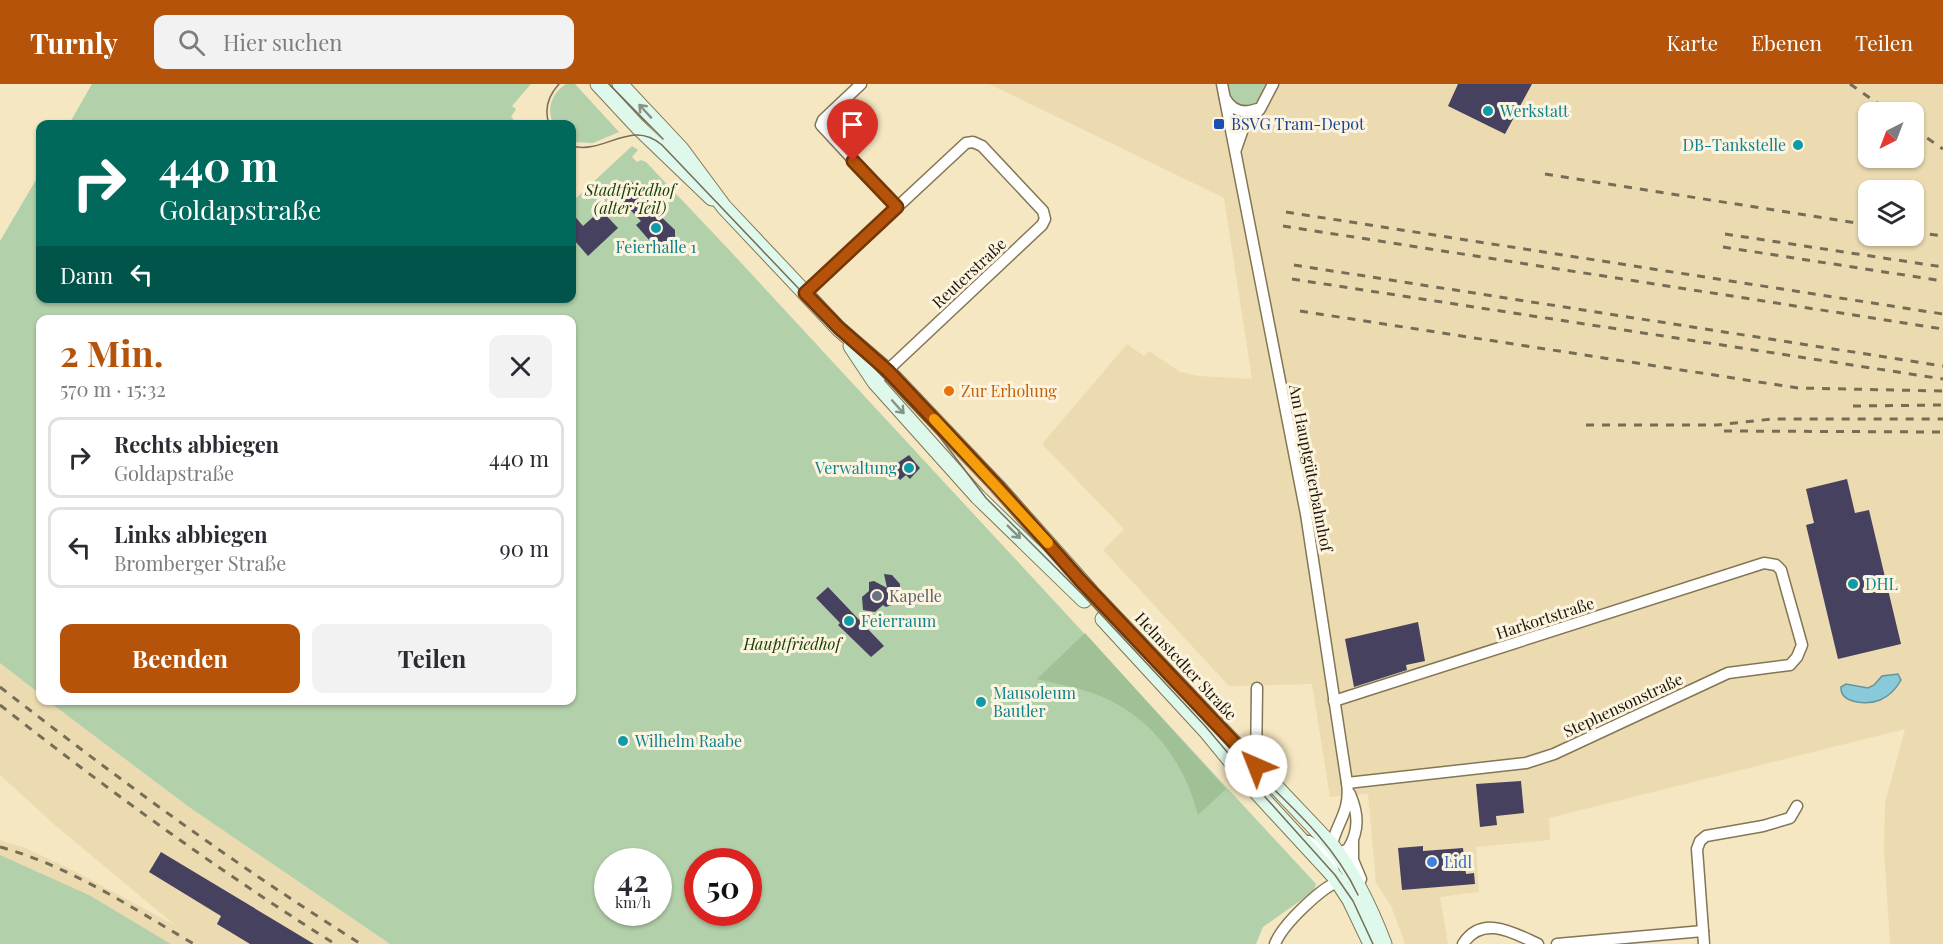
<!DOCTYPE html>
<html lang="de">
<head>
<meta charset="utf-8">
<style>
	body { margin:0; font-family:"Playfair Display",serif; background:#f2f2f3; color:#2b2b33; height:100vh; display:flex; flex-direction:column; font-size:22px; white-space:nowrap }
	* { box-sizing:border-box; margin:0 }
	p { font-size:20px; color:#7c7c81 }
	.icon { flex:none; width:33px; height:33px; fill:none; stroke:currentColor; stroke-width:2; stroke-linecap:round; stroke-linejoin:round }
	.map { position:relative; flex:1; overflow:hidden }
	.side { position:absolute; left:36px; top:231px; width:540px; height:390px; display:flex; flex-direction:column; background:#fff; border-radius:12px; box-shadow:0 2px 4px #0004 }
	.side>* { flex:none }
	.top-card { position:absolute; left:36px; top:36px; width:540px; height:183px; border-radius:12px; box-shadow:0 2px 4px #0004; background:#00695c; color:#fff; overflow:hidden }
	.needle { width:39px; rotate:222deg }
	.controls { position:absolute; left:1858px; top:18px; display:grid; gap:12px }
	.controls a { display:grid; place-items:center; width:66px; height:66px; border-radius:12px; background:#fff; box-shadow:0 2px 4px #0004; font-size:30px }
	.speed { position:absolute; left:594px; top:764px; display:flex; gap:12px; font-size:30px; font-weight:700; text-align:center }
	.speed>* { display:grid; place-content:center; width:78px; height:78px; border-radius:50%; background:#fff; box-shadow:0 2px 4px #0004; line-height:1 }
	.speed small { font-size:15px; font-weight:400 }
	.speed .limit { border:9px solid #d22; background:#fff; color:#111 }
	.pin { position:absolute; display:grid; place-items:center; width:51px; height:51px; color:#fff; margin:-62px -26px; border-radius:50% 50% 50% 0; rotate:-45deg; box-shadow:0 0 6px #0007 }
	.pin .icon { rotate:45deg }
	.me { position:absolute; width:66px; margin:-33px; rotate:316deg; stroke-linejoin:round; filter:drop-shadow(0 0 4px #0008) }
	.turn { display:flex; align-items:center; gap:21px; height:126px; padding:0 24px; font-size:27px }
	.turn .icon { width:78px; height:78px; stroke-width:2.5 }
	.turn b { display:block; font-size:42px; line-height:51px }
	.then { display:flex; align-items:center; height:57px; padding:0 24px; background:#0003; gap:12px; font-size:22px }
	.round { display:grid; place-items:center; flex:none; width:63px; height:63px; border-radius:12px; background:#f2f2f3 }
	.head { display:flex; align-items:center; justify-content:space-between; height:102px; padding:0 24px }
	h1 { font-size:36px; font-weight:700; line-height:45px; color:#b45309 }
	.cta { display:flex; gap:12px; margin-top:auto; padding:12px 24px }
	.cta a { flex:1; height:69px; border-radius:12px; background:#b45309; color:#fff; font-size:24px; font-weight:700; line-height:69px; text-align:center }
	.cta a+a { background:#f2f2f3; color:#2b2b33 }
	ul { padding:0; list-style:none }
	li { display:flex; align-items:center; gap:18px; height:81px; margin:0 12px 9px; padding:0 12px; border:3px solid #e1e1e2; border-radius:12px }
	li div { flex:1 }
	li b { display:block; font-size:22px }
	li em { font-style:normal }
	header { display:flex; align-items:center; gap:36px; box-sizing:border-box; height:84px; padding:0 30px; background:#b45309; color:#fff }
	header strong { font-size:28px }
	nav { display:flex; gap:33px; margin-inline-start:auto; font-size:21px }
	.search { width:420px; height:54px; background:#f2f2f3; display:flex; align-items:center; gap:15px; box-sizing:border-box; padding:0 21px; border-radius:12px; color:#7c7c81; font-size:22px }
	.map>svg:first-child { display:block }
	.built { fill:#ecdbb0; fill-rule:evenodd }
	.green { fill:#b2d0a9; fill-rule:evenodd }
	.forest { fill:#a0c196 }
	.water { fill:#88cada; stroke:#67949b; stroke-width:1.5 }
	.building { fill:#46415f }
	.lines { fill:none; stroke-linecap:round; stroke-linejoin:round }
	.street-casing { stroke:#837655; stroke-width:13 }
	.secondary-casing { stroke:#837655; stroke-width:17 }
	.street { stroke:#fff; stroke-width:10 }
	.secondary { stroke:#dff8ec; stroke-width:15 }
	.tram { stroke:#756d56; stroke-width:1.5 }
	.rail { stroke:#756d56; stroke-width:3; stroke-dasharray:8 8; stroke-linecap:butt }
	.oneway { stroke:#869285 }
	.route-casing { stroke:#753606; stroke-width:15 }
	.route { stroke:#b45309; stroke-width:10 }
	.slow { stroke:#f59e0b; stroke-width:10 }
	.culture-dot { fill:#0f9aa8; stroke:#fdf4df; stroke-width:2 }
	.transit-dot { fill:#1a4fb4; stroke:#fdf4df; stroke-width:2 }
	.food-dot { fill:#e8710a; stroke:#fdf4df; stroke-width:2 }
	.worship-dot { fill:#6b7280; stroke:#fdf4df; stroke-width:2 }
	.shop-dot { fill:#3f7fe0; stroke:#fdf4df; stroke-width:2 }
	.labels { text-anchor:middle; stroke-width:6; stroke-linejoin:round; paint-order:stroke }
	.culture-label { font-size:16px; fill:#0d838f; stroke:#fdf4df; text-anchor:start }
	.transit-label { font-size:16px; fill:#164399; stroke:#fdf4df; text-anchor:start }
	.park-label { font-size:16px; font-style:italic; fill:#164103; stroke:#fdf4df }
	.street-label { font-size:16px; fill:#1a1508; stroke:#fdf4df }
	.food-label { font-size:16px; fill:#c56008; stroke:#fdf4df; text-anchor:start }
	.worship-label { font-size:16px; fill:#5b616d; stroke:#fdf4df; text-anchor:start }
	.shop-label { font-size:16px; fill:#366cbe; stroke:#fdf4df; text-anchor:start }
</style>
</head>
<body>
<header>
<strong>Turnly</strong>
<div class="search"><svg class="icon" aria-label="search" viewBox="0 0 24 24"><circle cx="10" cy="10" r="6"/><path d="M15 15l6 6"/></svg>Hier suchen</div>
<nav><a>Karte</a><a>Ebenen</a><a>Teilen</a></nav>
</header>
<div class="map">
<svg width="1943" height="860" viewBox="0 0 1943 860">
	<rect width="100%" height="100%" fill="#f5e7c2"/>
	<g class="built">
		<path d="M 989,0 L 1943,0 L 1943,860 L 1890,860 L 1884,766 L 1885,719 L 1905,645 L 1549,734 L 1550,756 L 1476,763 L 1479,808 L 1440,813 L 1448,860 L 1405,860 L 1391,822 L 1376,799 L 1368,710 L 1330,713 L 1312,600 L 1229,602 L 1103,466 L 1124,445 L 1042,360 L 1127,260 L 1144,272 L 1149,267 L 1180,288 L 1199,292 L 1252,295 L 1224,114 ZM 1869,28 L 1914,28 L 1914,74 L 1869,74 ZM 1869,106 L 1914,106 L 1914,152 L 1869,152 Z"/>
		<polygon points="0,579 40,610 40,616 48,617 189,723 390,860 171,860 89,811 0,771 0,756 26,764 80,790 176,842 56,742 0,691"/>
	</g>
	<g class="green">
		<polygon points="92,0 531,0 512,22 516,25 511,33 518,40 69,40"/>
		<path d="M 566,0 L 575,0 L 619,48 L 593,59 L 572,58 L 572,40 L 553,40 C 547,24 551,10 566,0 Z"/>
		<path d="M 1228,0 L 1268,0 C 1260,14 1254,28 1235,20 L 1230,12 Z"/>
		<path d="M 632,62 L 638,66 L 632,73 L 637,78 L 641,76 L 646,78 L 732,169 L 1316,800 L 1314,807 L 1263,843 L 1256,860 L 390,860 L 189,723 L 48,617 L 572,616 L 572,236 L 40,236 L 40,610 L 0,579 L 0,157 L 40,89 L 40,214 L 572,214 L 572,111 L 575,115 ZM 608,777 L 658,777 L 658,828 L 608,828 ZM 698,777 L 748,777 L 748,828 L 698,828 Z"/>
		<polygon points="0,771 89,811 171,860 0,860"/>
	</g>
	<path class="forest" d="M 1085,549 L 1226,705 L 1198,731 C 1184,676 1149,630 1095,610 C 1076,603 1056,600 1037,595 Z"/>
	<path class="water" d="M 1898,590 L 1901,596 C 1896,605 1890,612 1880,616 C 1868,621 1840,620 1841,603 L 1846,600 L 1868,604 L 1874,601 L 1882,592 Z"/>
	<g class="building">
		<polygon points="1458,0 1532,0 1505,50 1448,22"/>
		<polygon points="631,97 639,106 636,109 675,146 675,153 663,164 656,164 636,141 641,137 616,111"/>
		<polygon points="601,126 618,144 588,172 575,157 572,161 572,129 583,142"/>
		<polygon points="909,371 920,384 910,395 906,391 900,396 893,388 899,383 896,380"/>
		<polygon points="1847,395 1855,429 1869,426 1901,560 1838,575 1806,441 1814,439 1806,405"/>
		<polygon points="884,490 892,491 900,500 900,503 890,511 891,521 886,523 883,521 875,528 863,526 862,513 869,507 869,498 874,497 887,504"/>
		<polygon points="828,503 884,562 871,573 838,541 840,539 816,514"/>
		<polygon points="1418,538 1425,577 1406,581 1407,586 1354,603 1345,555"/>
		<polygon points="1521,697 1524,729 1496,732 1497,741 1480,743 1476,700"/>
		<polygon points="1423,762 1423,767 1463,764 1466,790 1474,789 1475,800 1402,806 1398,764"/>
		<polygon points="161,768 314,860 250,860 217,840 221,832 149,788"/>
	</g>
	<g class="lines">
		<g class="street-casing">
			<g id="street">
				<polyline points="861,0 823,36 821,41 897,123"/>
				<path d="M 1222,0 L 1306,430 L 1347,699 C 1353,738 1320,749 1335,791"/>
				<path d="M 1225,14 C 1232,27 1244,30 1257,25"/>
				<polyline points="1236,65 1244,42 1260,25 1273,0"/>
				<polyline points="805,209 966,59 973,58 982,62 1043,127 1045,135 1042,141 875,298"/>
				<polyline points="1334,617 1764,479 1776,481 1781,486 1802,561 1797,573 1790,581 1728,589 1554,670 1526,679 1347,699"/>
				<polyline points="1256,683 1257,604"/>
				<path d="M 1309,757 C 1322,766 1333,775 1348,765 C 1360,746 1358,729 1350,710"/>
				<polyline points="1353,758 1353,776 1361,795"/>
				<path d="M 1275,860 C 1282,841 1324,800 1343,796"/>
				<path d="M 1463,860 C 1482,830 1514,849 1538,860"/>
				<polyline points="1557,860 1703,847"/>
				<polyline points="1704,860 1697,765 1700,757 1706,752 1763,742 1790,734 1797,722"/>
			</g>
		</g>
		<g class="secondary-casing">
			<g id="secondary">
				<polyline points="598,0 638,43 712,114"/>
				<path d="M 620,0 L 681,65 L 724,123 L 839,245 L 888,287 L 997,402 L 1091,508 L 1332,762 C 1355,791 1371,826 1384,860"/>
				<polyline points="851,262 875,298 978,413 1084,516"/>
				<polyline points="1103,535 1207,648 1253,704 1335,793 1350,816 1371,860"/>
			</g>
		</g>
		<use href="#street" class="street"/>
		<use href="#secondary" class="secondary"/>
		<g class="tram">
			<polyline points="609,0 663,55"/>
			<path d="M 549,40 C 544,25 548,12 559,0"/>
			<path d="M 572,62 C 604,71 631,34 662,61 L 939,352 L 986,414 L 1082,510 L 1206,643 L 1266,714 L 1335,791 L 1353,817 L 1373,860"/>
			<path d="M 1232,664 C 1277,711 1330,751 1358,811"/>
		</g>
		<g class="rail">
			<polyline points="1850,0 1890,28"/>
			<polyline points="1914,45 1943,65"/>
			<polyline points="1545,90 1869,141"/>
			<polyline points="1286,128 1943,230"/>
			<polyline points="1283,142 1943,245"/>
			<polyline points="1914,148 1943,152"/>
			<polyline points="1725,150 1943,183"/>
			<polyline points="1723,163 1943,197"/>
			<polyline points="1294,181 1943,282"/>
			<polyline points="1292,195 1943,295"/>
			<polyline points="1300,227 1798,304 1943,307"/>
			<polyline points="1853,322 1943,321"/>
			<polyline points="1586,341 1717,341 1772,335 1943,335"/>
			<polyline points="1724,347 1943,348"/>
			<path d="M 0,603 C 117,694 235,781 361,860"/>
			<path d="M 0,621 C 108,706 219,787 335,860"/>
			<path d="M 0,763 C 70,782 132,824 194,860"/>
		</g>
	</g>
	<defs><path id="oneway-shaft" d="M-6 0H5M1.5-3L5.5 0L1.5 3" fill="none" stroke-width="1.6" stroke-linecap="round" stroke-linejoin="round" transform="scale(1.5)"/></defs>
	<g class="oneway">
		<use href="#oneway-shaft" transform="translate(645 27) rotate(-133)"/>
		<use href="#oneway-shaft" transform="translate(898 323) rotate(48)"/>
		<use href="#oneway-shaft" transform="translate(1014 448) rotate(45)"/>
	</g>
	<g class="lines">
		<g class="route-casing">
			<polyline id="route" points="853,77 897,123 805,209 839,244 888,287 997,402 1080,496 1256,682"/>
		</g>
		<use href="#route" class="route"/>
		<polyline class="slow" points="934,335 1048,459"/>
	</g>
	<g class="culture-dot">
		<circle cx="1488" cy="27" r="6"/>
		<circle cx="1798" cy="61" r="6"/>
		<circle cx="656" cy="144" r="6"/>
		<circle cx="909" cy="384" r="6"/>
		<circle cx="1853" cy="500" r="6"/>
		<circle cx="849" cy="537" r="6"/>
		<circle cx="981" cy="618" r="6"/>
		<circle cx="623" cy="657" r="6"/>
	</g>
	<rect class="transit-dot" x="1213" y="34" width="12" height="12" rx="3"/>
	<circle class="food-dot" cx="949" cy="307" r="6"/>
	<circle class="worship-dot" cx="877" cy="512" r="6"/>
	<circle class="shop-dot" cx="1432" cy="778" r="6"/>
	<g class="labels">
		<g class="culture-label">
			<text x="1500" y="33">Werkstatt</text>
			<text x="1786" y="67" text-anchor="end">DB-Tankstelle</text>
			<text x="656" y="169" text-anchor="middle">Feierhalle 1</text>
			<text x="897" y="390" text-anchor="end">Verwaltung</text>
			<text x="1865" y="506">DHL</text>
			<text x="861" y="543">Feierraum</text>
			<text x="993" y="615">Mausoleum<tspan x="993" dy="18">Bautler</tspan></text>
			<text x="635" y="663">Wilhelm Raabe</text>
		</g>
		<g class="transit-label">
			<text x="1231" y="46">BSVG Tram-Depot</text>
		</g>
		<g class="park-label">
			<text x="630" y="112">Stadtfriedhof<tspan x="630" dy="18">(alter Teil)</tspan></text>
			<text x="792" y="566">Hauptfriedhof</text>
		</g>
		<g class="street-label">
			<text transform="translate(969 189) rotate(-43)" y="6">Reuterstraße</text>
			<text transform="translate(1311 384) rotate(79)" y="6">Am Hauptgüterbahnhof</text>
			<text transform="translate(1545 534) rotate(-18)" y="6">Harkortstraße</text>
			<text transform="translate(1186 582) rotate(47)" y="6">Helmstedter Straße</text>
			<text transform="translate(1623 621) rotate(-25)" y="6">Stephensonstraße</text>
		</g>
		<g class="food-label">
			<text x="961" y="313">Zur Erholung</text>
		</g>
		<g class="worship-label">
			<text x="889" y="518">Kapelle</text>
		</g>
		<g class="shop-label">
			<text x="1444" y="784">Lidl</text>
		</g>
	</g>
</svg>
<div class="controls">
<a><svg class="needle" viewBox="-14 -14 28 28"><path d="M0-13l5 13h-10z" fill="#e53935"/><path d="M0 13l5-13h-10z" fill="#7c7c81"/></svg></a>
<a><svg class="icon" aria-label="layers" viewBox="0 0 24 24"><path d="M12 4l9 5-9 5-9-5zM3 14l9 5 9-5"/></svg></a>
</div>
<div class="speed"><div>42<small>km/h</small></div><div class="limit">50</div></div>
<div class="pin" style="left:853px;top:77px;background:#d93025"><svg class="icon" aria-label="arrive" viewBox="0 0 24 24"><path d="M6 21V4h12l-3 4 3 4H6"/></svg></div>
<svg class="me" style="left:1256px;top:682px" viewBox="-20 -20 40 40"><circle r="19" fill="#fff"/><path d="M0-13L10 11 0 6-10 11z" fill="#b45309"/></svg>
<div class="top-card">
<div class="turn"><svg class="icon" aria-label="right" viewBox="0 0 24 24"><path d="M7 20v-9h11M14 6l5 5-5 5"/></svg><div><b>440 m</b>Goldapstraße</div></div>
<div class="then">Dann<svg class="icon" aria-label="left" viewBox="0 0 24 24"><path d="M17 20v-9H6M10 6l-5 5 5 5"/></svg></div>
</div>
<section class="side">
<div class="head"><div><h1>2 Min.</h1><p>570 m · 15:32</p></div><a class="round"><svg class="icon" aria-label="close" viewBox="0 0 24 24"><path d="M6 6l12 12M18 6L6 18"/></svg></a></div>
<ul>
<li><svg class="icon" aria-label="right" viewBox="0 0 24 24"><path d="M7 20v-9h11M14 6l5 5-5 5"/></svg><div><b>Rechts abbiegen</b><p>Goldapstraße</p></div><em>440 m</em></li>
<li><svg class="icon" aria-label="left" viewBox="0 0 24 24"><path d="M17 20v-9H6M10 6l-5 5 5 5"/></svg><div><b>Links abbiegen</b><p>Bromberger Straße</p></div><em>90 m</em></li>
</ul>
<div class="cta"><a>Beenden</a><a>Teilen</a></div>
</section>
</div>
</body>
</html>
